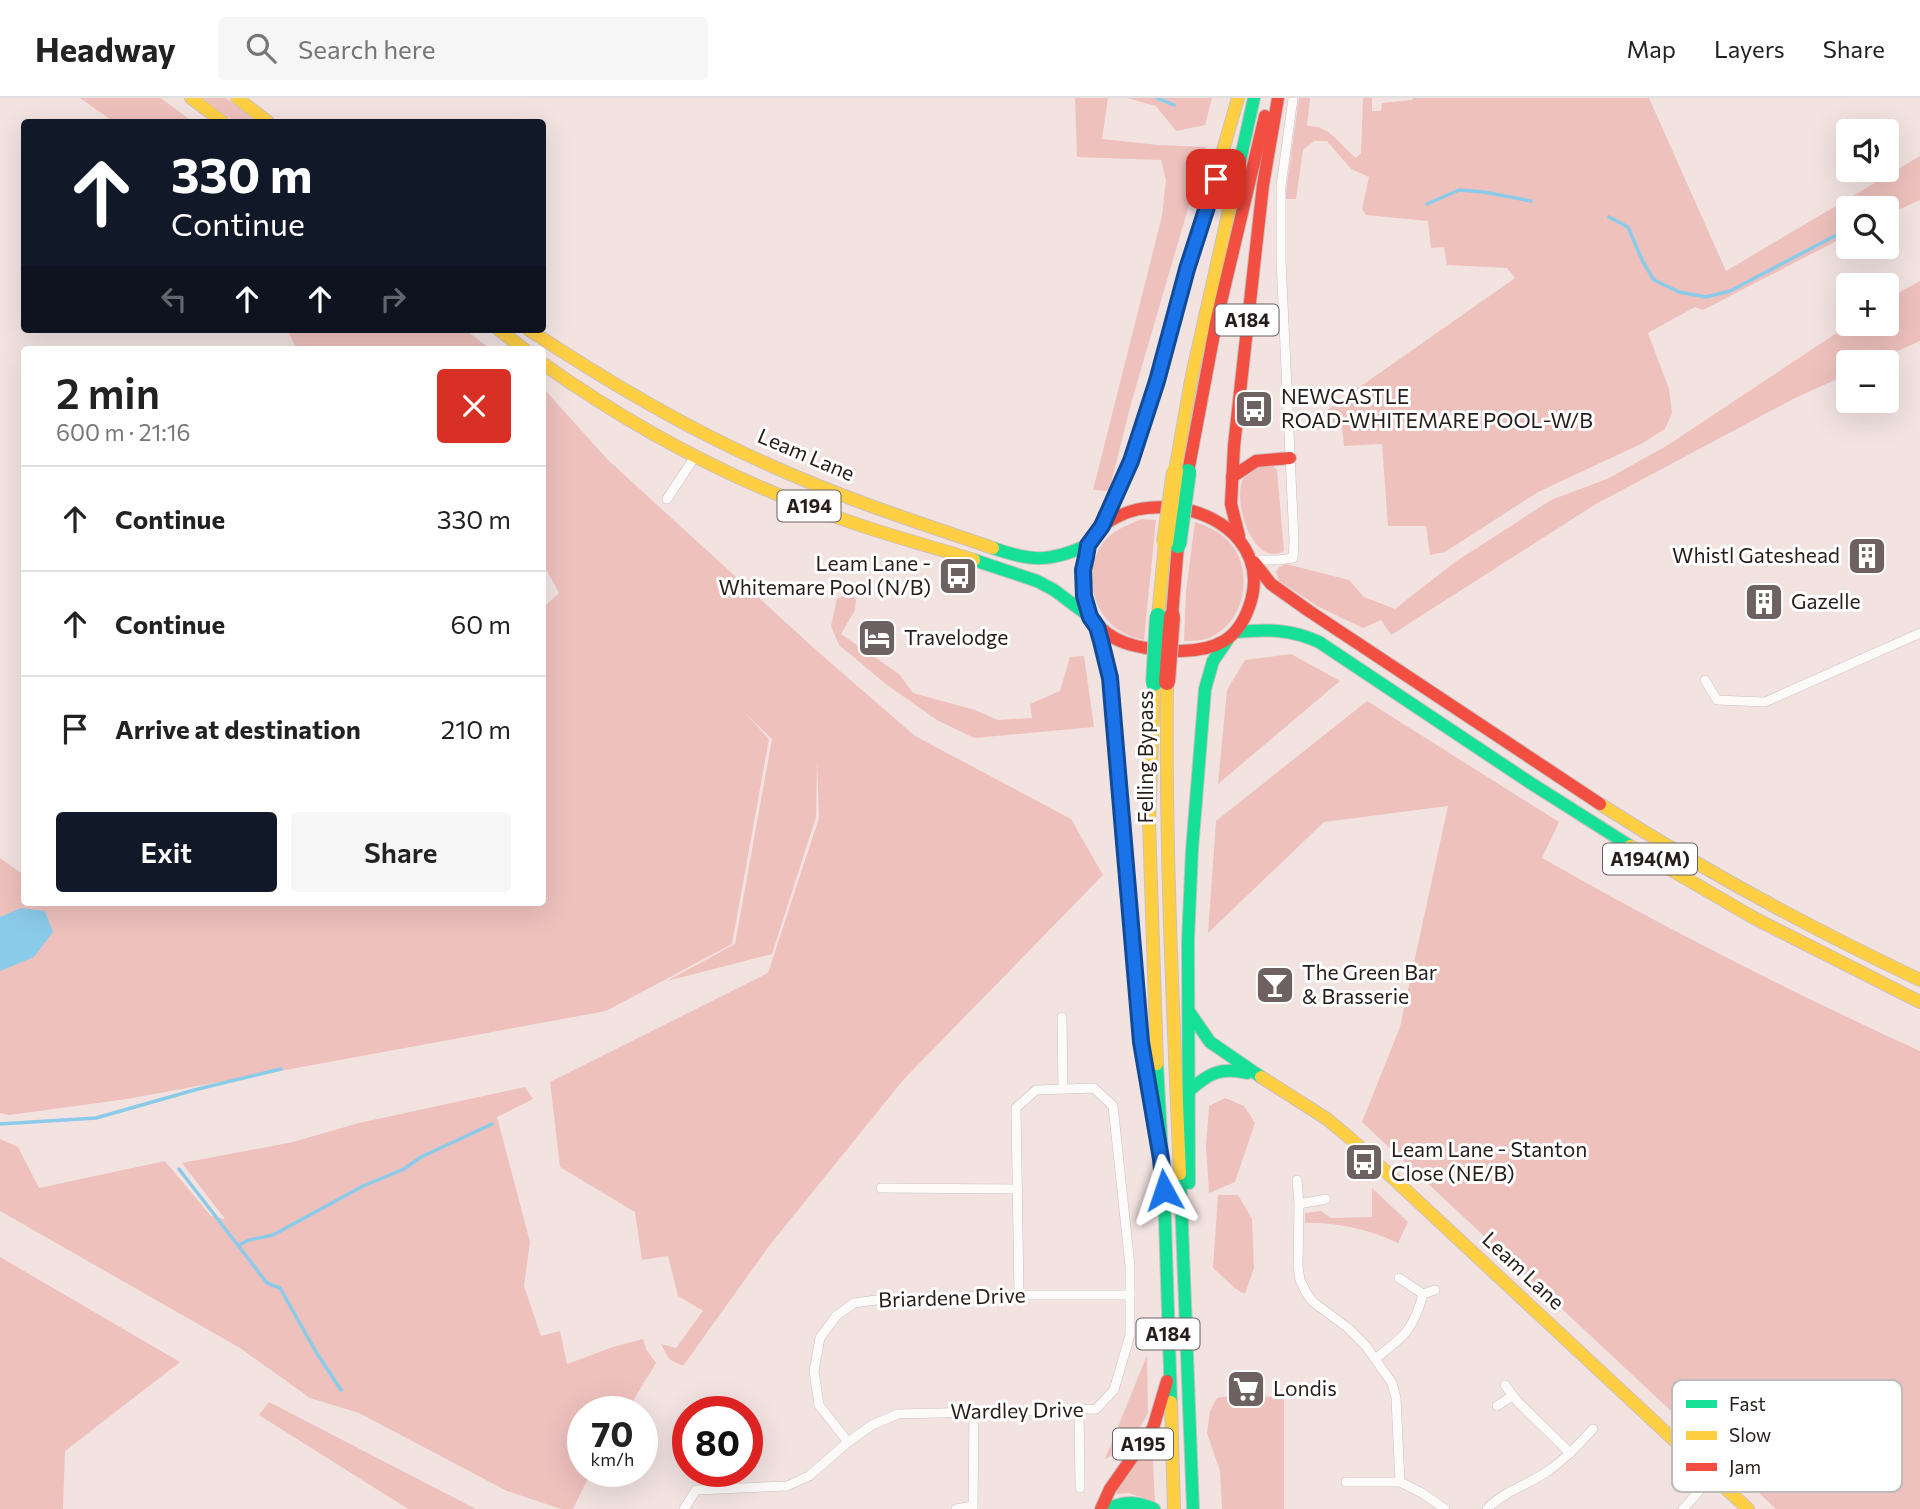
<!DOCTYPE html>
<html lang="en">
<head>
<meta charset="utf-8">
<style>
	body { margin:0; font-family:Commissioner,sans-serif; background:#f6f6f6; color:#222; height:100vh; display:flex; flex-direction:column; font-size:26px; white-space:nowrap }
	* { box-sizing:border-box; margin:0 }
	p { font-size:23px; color:#767676 }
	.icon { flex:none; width:38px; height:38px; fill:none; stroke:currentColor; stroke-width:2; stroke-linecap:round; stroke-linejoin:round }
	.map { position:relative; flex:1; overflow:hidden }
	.sheet { position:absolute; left:21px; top:248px; width:525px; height:560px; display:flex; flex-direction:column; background:#fff; border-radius:7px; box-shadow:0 7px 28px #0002 }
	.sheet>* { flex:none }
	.banner { position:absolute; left:21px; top:21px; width:525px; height:214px; border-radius:7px; box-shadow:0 7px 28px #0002; background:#111827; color:#fff; overflow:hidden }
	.fabs { position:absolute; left:1836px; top:21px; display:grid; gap:14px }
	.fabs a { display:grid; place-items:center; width:63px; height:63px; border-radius:7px; background:#fff; box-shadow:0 7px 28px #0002; font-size:35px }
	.speed { position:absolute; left:567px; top:1298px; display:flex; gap:14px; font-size:35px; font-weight:700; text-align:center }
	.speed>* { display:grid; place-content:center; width:91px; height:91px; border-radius:50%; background:#fff; box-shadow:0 7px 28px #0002; line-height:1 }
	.speed small { font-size:18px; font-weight:400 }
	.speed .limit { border:10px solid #d22; background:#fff; color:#111 }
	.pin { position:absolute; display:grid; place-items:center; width:60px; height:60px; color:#fff; margin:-30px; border-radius:14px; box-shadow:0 4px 10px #0006 }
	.me { position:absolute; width:77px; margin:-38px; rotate:355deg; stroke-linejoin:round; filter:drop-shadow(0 0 5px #0008) }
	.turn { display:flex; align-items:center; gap:24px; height:147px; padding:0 35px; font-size:32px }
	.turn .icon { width:91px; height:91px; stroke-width:2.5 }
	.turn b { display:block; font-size:49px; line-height:60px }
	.lanes { display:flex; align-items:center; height:66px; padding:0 35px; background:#0003; justify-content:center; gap:35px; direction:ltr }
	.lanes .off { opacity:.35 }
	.round { display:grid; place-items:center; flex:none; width:74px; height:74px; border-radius:7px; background:#f6f6f6 }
	.head { display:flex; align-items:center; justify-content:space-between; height:119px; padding:0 35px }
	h1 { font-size:42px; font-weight:600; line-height:52px }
	.cta { display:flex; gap:14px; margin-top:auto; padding:14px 35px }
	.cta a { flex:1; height:80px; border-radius:7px; background:#111827; color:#fff; font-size:28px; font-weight:600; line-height:80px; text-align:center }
	.cta a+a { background:#f6f6f6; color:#222 }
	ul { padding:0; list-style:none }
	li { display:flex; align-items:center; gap:21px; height:105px; padding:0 35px; border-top:2px solid #e0e0e0 }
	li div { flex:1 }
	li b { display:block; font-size:26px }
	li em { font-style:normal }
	header { display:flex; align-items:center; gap:42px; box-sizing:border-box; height:98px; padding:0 35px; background:#fff; border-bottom:2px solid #e0e0e0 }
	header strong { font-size:33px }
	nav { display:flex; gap:38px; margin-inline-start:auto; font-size:24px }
	.search { width:490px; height:63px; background:#f6f6f6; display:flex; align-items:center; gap:18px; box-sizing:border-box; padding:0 24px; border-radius:7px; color:#767676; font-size:26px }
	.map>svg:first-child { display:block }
	.green { fill:#eec1bd }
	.water { fill:#8bcbea }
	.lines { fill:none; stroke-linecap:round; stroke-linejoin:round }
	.stream { stroke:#8bcbea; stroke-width:3.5 }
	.street-casing { stroke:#cbc0bf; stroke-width:10 }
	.fast-casing { stroke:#cbc0bf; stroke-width:14 }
	.slow-casing { stroke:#cbc0bf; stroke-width:14 }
	.jam-casing { stroke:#cbc0bf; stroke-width:14 }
	.street { stroke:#fdfbfa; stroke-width:9 }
	.fast { stroke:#16e098; stroke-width:12 }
	.slow { stroke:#ffcf43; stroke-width:12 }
	.jam { stroke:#f24e42; stroke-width:12 }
	.fast-bridge-casing { stroke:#cbc0bf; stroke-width:18; stroke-linecap:butt }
	.slow-bridge-casing { stroke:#cbc0bf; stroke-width:18; stroke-linecap:butt }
	.jam-bridge-casing { stroke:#cbc0bf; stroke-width:18; stroke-linecap:butt }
	.fast-bridge { stroke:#16e098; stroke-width:16 }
	.slow-bridge { stroke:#ffcf43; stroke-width:16 }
	.jam-bridge { stroke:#f24e42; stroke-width:16 }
	.route-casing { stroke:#114b97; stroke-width:18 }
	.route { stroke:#1a73e8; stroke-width:12 }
	.labels { text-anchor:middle; stroke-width:6; stroke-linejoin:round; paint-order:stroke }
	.shield { fill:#fff; stroke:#676160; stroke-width:2 }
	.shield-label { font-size:19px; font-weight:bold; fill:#261d1c }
	.poi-label { font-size:21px; fill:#261d1c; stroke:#fff; text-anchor:start }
	.street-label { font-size:21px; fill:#261d1c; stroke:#fff }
	.key { fill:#fff; stroke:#bebbbb; stroke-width:2 }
	.key-label { font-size:19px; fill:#261d1c }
</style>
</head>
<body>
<header>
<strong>Headway</strong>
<div class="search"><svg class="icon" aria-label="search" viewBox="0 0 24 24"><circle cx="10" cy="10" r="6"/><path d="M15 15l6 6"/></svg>Search here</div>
<nav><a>Map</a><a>Layers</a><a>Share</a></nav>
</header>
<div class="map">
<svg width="1920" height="1411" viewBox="0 0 1920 1411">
	<rect width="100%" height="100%" fill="#f2e3e1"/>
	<g class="green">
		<polygon points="80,0 161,0 193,24 114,24"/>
		<polygon points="203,0 226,0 256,24 235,24"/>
		<polygon points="1075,0 1108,0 1102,41 1158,47 1206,49 1132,302 1109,393 1093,392 1162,118 1166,82 1161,62 1077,59"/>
		<polygon points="1127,0 1212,0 1205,27 1176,33 1156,8"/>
		<path d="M 1299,0 L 1310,0 L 1307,28 C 1330,27 1340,47 1356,60 L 1361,55 L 1363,0 L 1372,0 L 1372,13 L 1381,13 L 1382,5 L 1412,2 L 1413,0 L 1649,0 L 1726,173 L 1920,58 L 1920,102 L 1887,117 L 1886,110 L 1848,110 L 1848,137 L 1703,212 L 1695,209 L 1648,235 L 1669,291 L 1672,315 L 1665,331 L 1643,345 L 1538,394 L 1445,454 L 1430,457 L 1426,428 L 1388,428 L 1382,346 L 1344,348 L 1342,328 L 1297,333 L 1515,180 L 1507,170 L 1447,167 L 1444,149 L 1431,150 L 1428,123 L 1366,117 L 1362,111 L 1369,79 L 1351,71 L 1327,43 L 1314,43 L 1303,52 L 1296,101 L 1285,101 Z"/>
		<polygon points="1920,183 1920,243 1873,264 1848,264 1848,276 1793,301 1596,406 1391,537 1381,522 1363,530 1319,509 1279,483 1276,474 1279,469 1286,466 1349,482 1364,499 1395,511 1455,464 1551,402 1607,381 1668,347 1850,226 1886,226 1887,201"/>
		<polygon points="287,231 464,231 492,252 297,252"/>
		<polygon points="543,290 608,362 816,552 915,638 1071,721 1103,777 904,981 769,1148 683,1268 669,1261 661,1246 676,1250 703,1213 678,1198 668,1158 642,1162 635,1114 560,1069 550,984 768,875 819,720 817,662 816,719 772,856 667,883 735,846 772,641 744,614 769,641 732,846 606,913 127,1001 9,1017 0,1015 0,760 24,777 24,805 542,805 543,510 559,495 543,466"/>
		<path d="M 1272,367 L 1277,372 L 1284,453 C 1251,472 1229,394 1246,376 C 1253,369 1262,368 1272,367 Z"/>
		<path d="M 1142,421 L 1156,422 L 1144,542 C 1139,541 1133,540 1128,537 C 1095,523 1081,479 1101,448 C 1110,433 1127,427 1142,421 Z"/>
		<path d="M 1195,424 C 1209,429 1221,434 1231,446 C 1254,474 1245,524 1211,539 C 1202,543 1193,543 1184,543 L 1186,493 Z"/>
		<polygon points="848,495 856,501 855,512 841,536 899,576 913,595 975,612 998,622 1032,620 1030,606 1060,593 1070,559 1084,558 1094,629 974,640 937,622 887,587 839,547 831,528 837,501"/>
		<polygon points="1291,556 1340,583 1218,686 1227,592 1245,562"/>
		<path d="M 1367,603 L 1559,724 L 1542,760 C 1665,830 1791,894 1920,953 L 1920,1411 L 1776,1411 L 1362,1024 L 1400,929 L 1448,708 L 1324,724 L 1208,835 L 1216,723 Z"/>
		<polygon points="525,989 533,1001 497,1019 530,1144 524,1188 541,1238 560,1233 567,1266 613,1249 643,1241 646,1251 656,1265 626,1314 583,1314 583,1374 591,1374 573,1411 561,1411 507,1393 359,1315 310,1300 240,1250 0,1113 0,1041 18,1049 39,1090 165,1063 211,1118 225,1121 182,1065 293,1044 359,1025"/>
		<polygon points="1225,1000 1244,1008 1255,1025 1235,1084 1209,1095 1206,1048 1209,1008"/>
		<path d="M 1372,1090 L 1408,1124 L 1398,1145 C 1369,1131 1337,1124 1305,1125 L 1305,1115 L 1321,1113 L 1331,1120 L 1372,1119 Z"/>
		<polygon points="1218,1097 1238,1097 1252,1121 1254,1170 1245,1196 1236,1191 1213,1170"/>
		<polygon points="0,1159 180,1264 65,1353 63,1411 0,1411"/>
		<polygon points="1147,1257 1148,1315 1134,1340 1119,1354 1105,1361"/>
		<polygon points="1228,1298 1284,1299 1284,1411 1222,1411 1220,1373 1207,1335 1210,1313 1217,1300"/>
		<polygon points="269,1304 476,1411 408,1411 259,1317"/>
		<polygon points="1152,1343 1155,1404 1129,1395 1113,1396"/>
	</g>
	<polygon class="water" points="21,810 45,813 53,834 34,859 0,873 0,819"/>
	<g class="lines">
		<g class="stream">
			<polyline points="1157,0 1174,7"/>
			<polyline points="1427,106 1459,92 1484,94 1531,103"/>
			<polyline points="1609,119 1628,129 1643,164 1654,182 1679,194 1706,199 1730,193 1848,131"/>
			<polyline points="0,1026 96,1020 198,991 281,971"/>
			<polyline points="179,1071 267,1185 280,1190 316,1254 341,1292"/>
			<polyline points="239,1147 249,1142 273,1137 363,1088 404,1071 421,1059 492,1026"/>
		</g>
		<g class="street-casing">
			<g id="street">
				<polyline points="667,401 694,360"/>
				<polyline points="1253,462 1278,462 1293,460 1294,443 1281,162 1281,88 1293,0"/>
				<polyline points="1705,582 1717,602 1765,604 1920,535"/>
				<polyline points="1062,919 1063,991"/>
				<polyline points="1297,1082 1299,1106 1298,1169 1300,1182 1307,1196 1313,1204 1348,1230 1366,1248 1392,1285 1396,1300 1400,1384"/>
				<polyline points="881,1090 1018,1091"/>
				<polyline points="1299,1106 1326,1101"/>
				<polyline points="1399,1180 1423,1196"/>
				<path d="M 1376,1260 C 1404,1239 1414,1231 1423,1196 L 1435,1192"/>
				<polyline points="1505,1287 1517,1303 1570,1355"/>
				<polyline points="1497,1308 1512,1298"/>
				<polyline points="1079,1311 1080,1390"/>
				<polyline points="848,1344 819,1307 814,1273 820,1240 836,1218 854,1205 884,1201 1019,1197 1130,1197"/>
				<polyline points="1346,1384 1400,1384 1422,1395 1445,1411"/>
				<polyline points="684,1411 696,1392 787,1388 809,1378 848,1344 872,1327 898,1316 1096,1311 1114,1292 1130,1237 1130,1168 1113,1008 1094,990 1036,992 1016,1010 1019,1197"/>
				<polyline points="956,1411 973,1408"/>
				<polyline points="973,1411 974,1314"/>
				<path d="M 1487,1411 C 1504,1393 1528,1387 1548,1373 C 1565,1361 1579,1346 1593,1331"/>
				<polyline points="1683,1411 1712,1379"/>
			</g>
		</g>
		<g class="fast-casing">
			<g id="fast">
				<polyline points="1232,99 1254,0"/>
				<path d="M 993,450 C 1032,464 1050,464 1088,447"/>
				<polyline points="974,462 1037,483 1054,492 1090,519"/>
				<path d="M 1235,534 C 1265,531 1291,531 1319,544 L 1529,684 L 1630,748"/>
				<polyline points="1190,915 1210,944 1261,979"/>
				<polyline points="1157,966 1164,1092 1171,1304"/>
				<path d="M 1190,992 C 1209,975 1221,969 1247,975"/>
				<polyline points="1180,1076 1193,1411"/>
				<polyline points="1189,1085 1188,842 1192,752 1205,591 1213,563 1228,541"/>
				<path d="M 1107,1411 C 1124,1403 1137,1403 1154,1411"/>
			</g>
		</g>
		<g class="slow-casing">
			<g id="slow">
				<polyline points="191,0 223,24"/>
				<polyline points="237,0 268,24"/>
				<polyline points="498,231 525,252"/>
				<path d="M 528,231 C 606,283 687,331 774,369 C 845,401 920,425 993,450"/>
				<path d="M 542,265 C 635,331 734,384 842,421 C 886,437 930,448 974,462"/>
				<polyline points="1175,373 1192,277 1232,99"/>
				<polyline points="1083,491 1083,471 1087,452 1102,429 1114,405 1131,364 1149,310 1238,0"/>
				<polyline points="1158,518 1165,445"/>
				<polyline points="1097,529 1110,580 1141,944 1150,993"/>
				<path d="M 1167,584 C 1165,748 1173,912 1180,1076"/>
				<polyline points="1154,585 1149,724 1157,966"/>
				<path d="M 1600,706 C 1703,772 1810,830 1920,882"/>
				<polyline points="1630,748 1754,820 1920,904"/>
				<polyline points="1261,979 1327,1021 1352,1042 1748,1411"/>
				<polyline points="1171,1304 1174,1411"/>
			</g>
		</g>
		<g class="jam-casing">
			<g id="jam">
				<polyline points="1188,374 1216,225 1265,18"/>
				<polyline points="1232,379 1256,363 1290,360"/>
				<polyline points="1239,438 1231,406 1234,348 1263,87 1278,0"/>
				<polyline points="1254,464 1271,486 1309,513 1600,706"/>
				<path d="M 1083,491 C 1087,522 1105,541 1136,548 C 1162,554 1200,557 1224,543 C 1237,535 1244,523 1249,509 C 1268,456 1228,417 1177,410 C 1147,407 1126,411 1102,428"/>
				<polyline points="1172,518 1178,447"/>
				<polyline points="1101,1411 1110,1391 1153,1330 1167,1283"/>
			</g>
		</g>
		<use href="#street" class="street"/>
		<use href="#fast" class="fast"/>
		<use href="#slow" class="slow"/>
		<use href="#jam" class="jam"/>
		<g class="fast-bridge-casing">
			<g id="fast-bridge">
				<polyline points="1178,447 1188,374"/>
				<polyline points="1154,585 1158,518"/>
			</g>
		</g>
		<g class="slow-bridge-casing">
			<polyline id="slow-bridge" points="1165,445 1175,373"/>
		</g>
		<g class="jam-bridge-casing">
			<polyline id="jam-bridge" points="1167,584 1172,518"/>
		</g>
		<use href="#fast-bridge" class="fast-bridge"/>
		<use href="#slow-bridge" class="slow-bridge"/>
		<use href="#jam-bridge" class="jam-bridge"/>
	</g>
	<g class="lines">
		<g class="route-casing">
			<polyline id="route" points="1164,1092 1161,1061 1141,944 1110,580 1101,543 1097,529 1090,519 1084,498 1083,472 1086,459 1088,447 1102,428 1131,363 1157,283 1187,171 1216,81"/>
		</g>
		<use href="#route" class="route"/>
	</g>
	<defs>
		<g id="bus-square" transform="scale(2.0125)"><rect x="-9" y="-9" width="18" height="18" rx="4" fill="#6d6261" stroke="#fff"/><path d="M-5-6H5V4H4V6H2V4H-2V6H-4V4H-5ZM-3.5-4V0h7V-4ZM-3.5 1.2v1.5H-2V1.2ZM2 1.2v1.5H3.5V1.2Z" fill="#fff"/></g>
		<g id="building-square" transform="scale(2.0125)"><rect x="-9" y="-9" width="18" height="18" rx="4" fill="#6d6261" stroke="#fff"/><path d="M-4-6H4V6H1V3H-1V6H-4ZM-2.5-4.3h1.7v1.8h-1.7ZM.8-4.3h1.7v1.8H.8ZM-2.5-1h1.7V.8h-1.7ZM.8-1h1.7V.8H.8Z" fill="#fff"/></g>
		<g id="hotel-square" transform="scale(2.0125)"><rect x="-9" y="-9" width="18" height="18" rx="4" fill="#6d6261" stroke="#fff"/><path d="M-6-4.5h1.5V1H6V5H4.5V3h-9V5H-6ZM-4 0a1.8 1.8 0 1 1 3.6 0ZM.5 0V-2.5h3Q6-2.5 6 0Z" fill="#fff"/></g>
		<g id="bar-square" transform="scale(2.0125)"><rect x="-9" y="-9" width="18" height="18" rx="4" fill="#6d6261" stroke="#fff"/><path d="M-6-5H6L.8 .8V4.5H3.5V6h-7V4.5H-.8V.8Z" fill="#fff"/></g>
		<g id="supermarket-square" transform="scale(2.0125)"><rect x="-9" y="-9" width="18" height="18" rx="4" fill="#6d6261" stroke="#fff"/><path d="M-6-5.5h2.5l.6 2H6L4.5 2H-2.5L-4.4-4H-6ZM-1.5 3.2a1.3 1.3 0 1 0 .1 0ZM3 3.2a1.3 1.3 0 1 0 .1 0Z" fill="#fff"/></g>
	</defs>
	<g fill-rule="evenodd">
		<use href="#bus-square" x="1254" y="311"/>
		<use href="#building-square" x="1867" y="458"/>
		<use href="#bus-square" x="958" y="478"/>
		<use href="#building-square" x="1764" y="504"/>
		<use href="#hotel-square" x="877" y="540"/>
		<use href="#bar-square" x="1275" y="887"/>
		<use href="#bus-square" x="1364" y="1064"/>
		<use href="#supermarket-square" x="1246" y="1291"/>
	</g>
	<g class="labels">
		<g class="shield">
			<rect x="1215.5" y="206.5" width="63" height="31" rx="5"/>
			<rect x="777.5" y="392.5" width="63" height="31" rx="5"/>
			<rect x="1603" y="745.5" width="94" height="31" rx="5"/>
			<rect x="1136.5" y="1220.5" width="63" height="31" rx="5"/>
			<rect x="1113" y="1330.5" width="60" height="31" rx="5"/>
		</g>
		<g class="shield-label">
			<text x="1247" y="229">A184</text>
			<text x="809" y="415">A194</text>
			<text x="1650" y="768">A194(M)</text>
			<text x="1168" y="1243">A184</text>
			<text x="1143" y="1353">A195</text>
		</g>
		<g class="poi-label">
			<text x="1281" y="306">NEWCASTLE<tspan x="1281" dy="24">ROAD-WHITEMARE POOL-W/B</tspan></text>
			<text x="1840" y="465" text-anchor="end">Whistl Gateshead</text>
			<text x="931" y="473" text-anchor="end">Leam Lane -<tspan x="931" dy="24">Whitemare Pool (N/B)</tspan></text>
			<text x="1791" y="511">Gazelle</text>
			<text x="904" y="547">Travelodge</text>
			<text x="1302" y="882">The Green Bar<tspan x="1302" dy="24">&amp; Brasserie</tspan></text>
			<text x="1391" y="1059">Leam Lane - Stanton<tspan x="1391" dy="24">Close (NE/B)</tspan></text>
			<text x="1273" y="1298">Londis</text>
		</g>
		<g class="street-label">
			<text transform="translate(806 357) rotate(23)" y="7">Leam Lane</text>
			<text transform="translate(1146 659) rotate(-90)" y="7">Felling Bypass</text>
			<text transform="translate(1523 1173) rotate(43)" y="7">Leam Lane</text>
			<text transform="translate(952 1200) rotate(-2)" y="7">Briardene Drive</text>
			<text transform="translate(1017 1313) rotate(-1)" y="7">Wardley Drive</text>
		</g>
	</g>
	<rect x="1672" y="1282" width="230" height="112" rx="10" class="key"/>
	<rect x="1686" y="1302" width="31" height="8" fill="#16e098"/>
	<rect x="1686" y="1333" width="31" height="9" fill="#ffcf43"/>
	<rect x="1686" y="1365" width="31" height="8" fill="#f24e42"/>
	<g class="key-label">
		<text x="1729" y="1313">Fast</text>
		<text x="1729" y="1344">Slow</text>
		<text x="1729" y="1376">Jam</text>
	</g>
</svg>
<div class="fabs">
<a><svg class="icon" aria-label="sound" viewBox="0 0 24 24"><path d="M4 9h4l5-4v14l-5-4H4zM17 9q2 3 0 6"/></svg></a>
<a><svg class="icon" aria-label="search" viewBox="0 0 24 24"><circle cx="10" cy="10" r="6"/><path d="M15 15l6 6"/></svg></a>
<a>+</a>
<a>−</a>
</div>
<div class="speed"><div>70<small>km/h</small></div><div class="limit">80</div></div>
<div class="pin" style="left:1216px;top:81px;background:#d93025"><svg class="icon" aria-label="arrive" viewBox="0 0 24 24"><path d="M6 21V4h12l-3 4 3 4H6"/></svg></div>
<svg class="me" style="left:1164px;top:1092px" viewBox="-20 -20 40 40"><path d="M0-17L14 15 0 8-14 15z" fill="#1a73e8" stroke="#fff" stroke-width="4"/></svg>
<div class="banner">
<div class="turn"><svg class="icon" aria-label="ahead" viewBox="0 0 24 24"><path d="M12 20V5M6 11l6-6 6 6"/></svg><div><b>330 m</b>Continue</div></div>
<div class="lanes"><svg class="icon off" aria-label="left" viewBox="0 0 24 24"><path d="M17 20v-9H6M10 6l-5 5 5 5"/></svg><svg class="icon" aria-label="ahead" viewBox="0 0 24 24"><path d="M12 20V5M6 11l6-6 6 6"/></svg><svg class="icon" aria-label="ahead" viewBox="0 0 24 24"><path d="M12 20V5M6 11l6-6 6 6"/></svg><svg class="icon off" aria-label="right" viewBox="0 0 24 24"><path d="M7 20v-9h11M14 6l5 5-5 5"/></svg></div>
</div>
<section class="sheet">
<div class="head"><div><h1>2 min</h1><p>600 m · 21:16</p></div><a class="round" style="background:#d93025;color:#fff"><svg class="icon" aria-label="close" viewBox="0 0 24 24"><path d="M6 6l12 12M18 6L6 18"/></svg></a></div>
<ul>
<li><svg class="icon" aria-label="ahead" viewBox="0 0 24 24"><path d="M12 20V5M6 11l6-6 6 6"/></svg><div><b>Continue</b></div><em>330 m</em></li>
<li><svg class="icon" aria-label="ahead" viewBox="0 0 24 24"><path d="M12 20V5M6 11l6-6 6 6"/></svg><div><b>Continue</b></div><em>60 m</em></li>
<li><svg class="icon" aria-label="arrive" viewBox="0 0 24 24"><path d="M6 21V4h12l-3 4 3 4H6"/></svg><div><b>Arrive at destination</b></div><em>210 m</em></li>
</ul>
<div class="cta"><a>Exit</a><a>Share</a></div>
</section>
</div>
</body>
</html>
